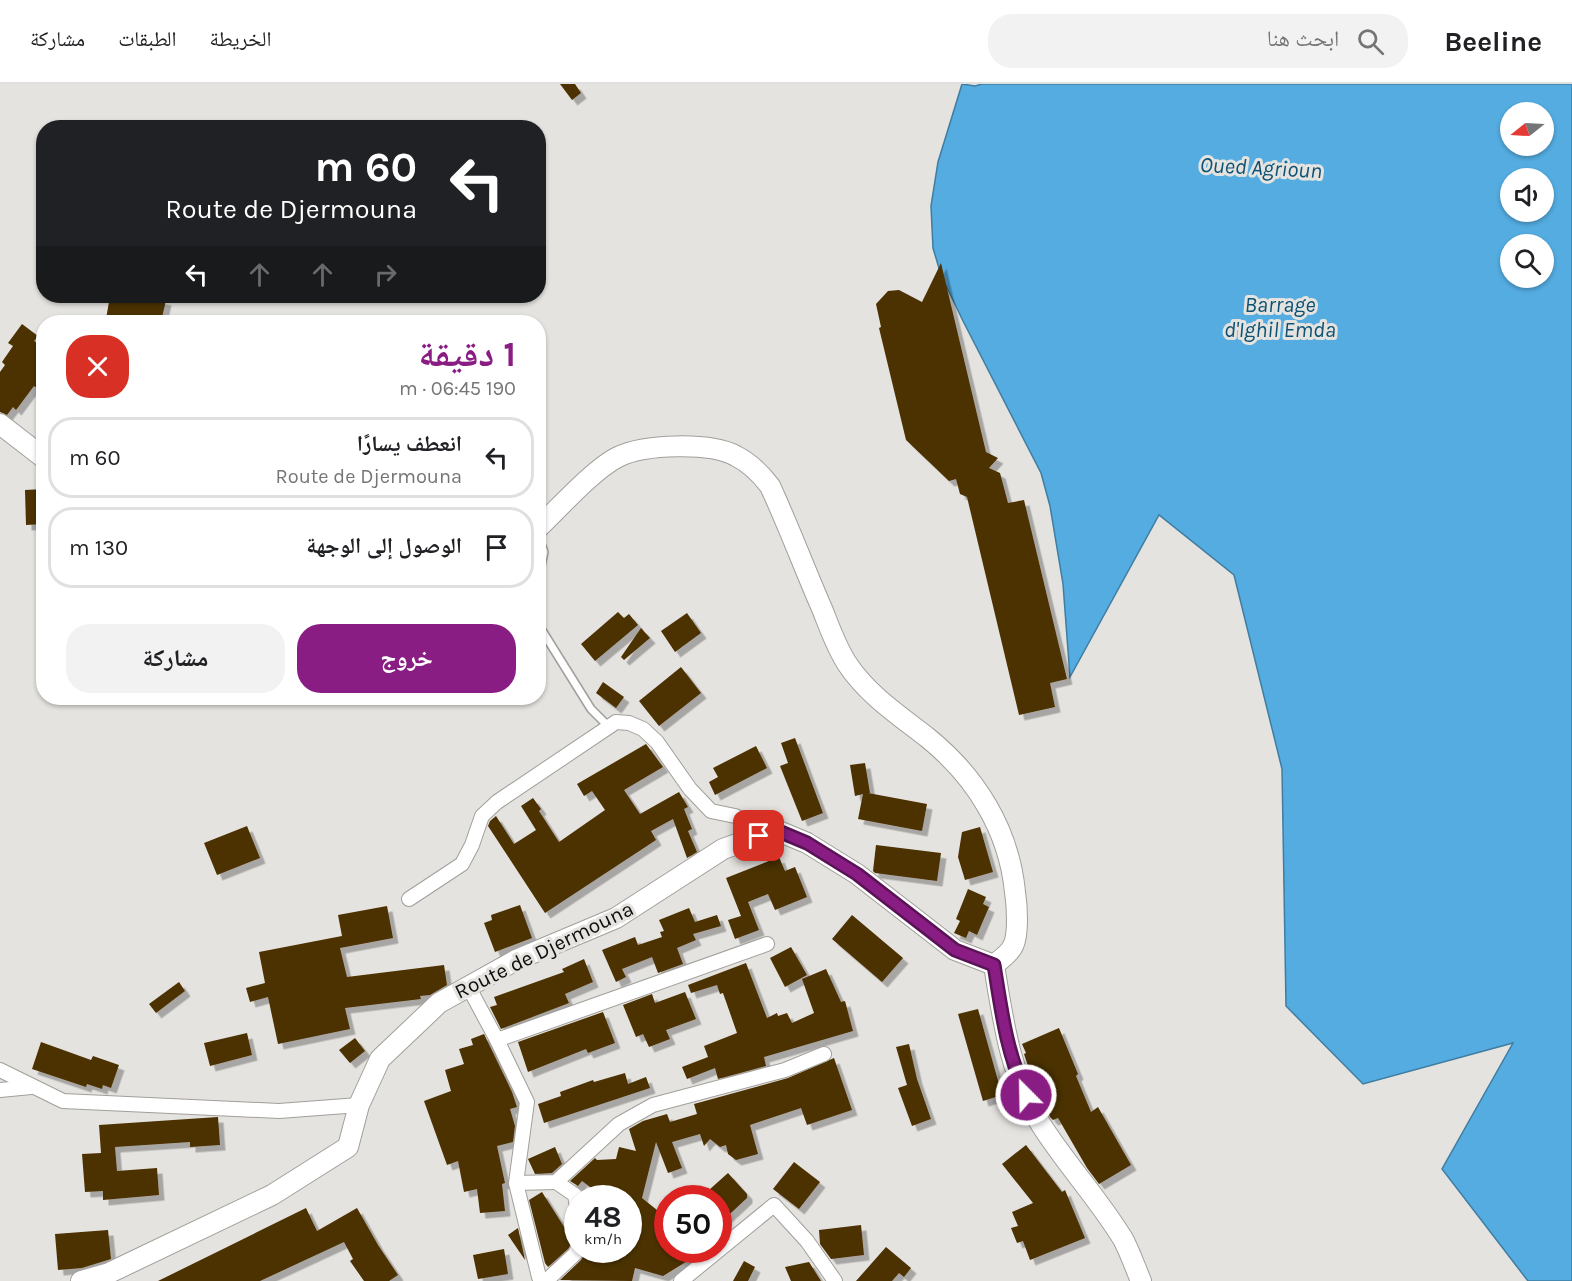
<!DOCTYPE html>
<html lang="ar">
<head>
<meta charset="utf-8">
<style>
	body { margin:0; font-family:Karla,"Noto Naskh Arabic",sans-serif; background:#f2f2f2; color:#202124; direction:rtl; height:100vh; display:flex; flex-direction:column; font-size:22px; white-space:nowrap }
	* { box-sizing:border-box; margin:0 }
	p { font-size:20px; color:#757577 }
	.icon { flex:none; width:33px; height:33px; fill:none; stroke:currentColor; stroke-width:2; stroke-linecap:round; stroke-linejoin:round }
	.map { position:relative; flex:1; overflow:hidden; direction:ltr }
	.panel { position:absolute; left:36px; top:231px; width:510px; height:390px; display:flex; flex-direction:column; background:#fff; border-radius:24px; box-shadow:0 2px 4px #0004; direction:rtl }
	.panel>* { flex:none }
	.guide { position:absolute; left:36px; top:36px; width:510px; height:183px; border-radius:24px; box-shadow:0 2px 4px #0004; direction:rtl; background:#202124; color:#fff; overflow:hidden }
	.needle { width:39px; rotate:252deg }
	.fabs { position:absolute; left:1500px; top:18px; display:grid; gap:12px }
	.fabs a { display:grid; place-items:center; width:54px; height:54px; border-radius:50%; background:#fff; box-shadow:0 2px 4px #0004; font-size:30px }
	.speed { position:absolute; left:564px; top:1101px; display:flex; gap:12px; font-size:30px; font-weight:700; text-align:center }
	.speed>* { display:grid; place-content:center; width:78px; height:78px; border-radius:50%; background:#fff; box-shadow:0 2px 4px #0004; line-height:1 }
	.speed small { font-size:15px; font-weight:400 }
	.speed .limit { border:9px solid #d22; background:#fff; color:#111 }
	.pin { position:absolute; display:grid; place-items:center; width:51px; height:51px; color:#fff; margin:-26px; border-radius:12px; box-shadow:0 3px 9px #0006 }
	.me { position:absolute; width:66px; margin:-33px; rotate:337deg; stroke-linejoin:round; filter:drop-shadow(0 0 4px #0008) }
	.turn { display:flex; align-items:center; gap:21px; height:126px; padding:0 30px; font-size:27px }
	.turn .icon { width:78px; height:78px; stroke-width:2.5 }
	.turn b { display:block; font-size:42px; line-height:51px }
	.lanes { display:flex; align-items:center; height:57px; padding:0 30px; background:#0003; justify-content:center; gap:30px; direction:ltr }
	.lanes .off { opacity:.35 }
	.round { display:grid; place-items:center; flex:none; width:63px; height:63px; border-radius:24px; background:#f2f2f2 }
	.headline { display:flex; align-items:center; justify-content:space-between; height:102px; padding:0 30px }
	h1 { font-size:36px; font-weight:700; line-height:45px; color:#891d83 }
	.cta { display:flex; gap:12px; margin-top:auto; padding:12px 30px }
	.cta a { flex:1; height:69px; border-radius:24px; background:#891d83; color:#fff; font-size:24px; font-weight:700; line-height:69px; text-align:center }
	.cta a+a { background:#f2f2f2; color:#202124 }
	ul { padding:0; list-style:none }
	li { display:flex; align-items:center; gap:18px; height:81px; margin:0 12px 9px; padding:0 18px; border:3px solid #e0e0e0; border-radius:24px }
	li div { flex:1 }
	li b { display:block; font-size:22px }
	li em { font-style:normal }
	header { display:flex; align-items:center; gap:36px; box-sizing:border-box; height:84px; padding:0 30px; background:#fff; border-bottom:2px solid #e0e0e0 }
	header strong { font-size:28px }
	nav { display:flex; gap:33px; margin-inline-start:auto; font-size:21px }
	.search { width:420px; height:54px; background:#f2f2f2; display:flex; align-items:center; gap:15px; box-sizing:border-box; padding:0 21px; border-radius:24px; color:#757577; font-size:22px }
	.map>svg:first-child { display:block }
	.water { fill:#54ace0; stroke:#3f7da1; stroke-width:1.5; fill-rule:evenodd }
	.building { fill:#4c3004; filter:url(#shadow) }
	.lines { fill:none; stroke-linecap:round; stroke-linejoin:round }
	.lane-casing { stroke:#a19f9b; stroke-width:10 }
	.street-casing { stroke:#a19f9b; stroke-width:16 }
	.secondary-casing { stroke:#a19f9b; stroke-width:22 }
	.lane { stroke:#fff; stroke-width:7 }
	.street { stroke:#fff; stroke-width:14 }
	.secondary { stroke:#fff; stroke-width:20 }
	.route-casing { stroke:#591355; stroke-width:15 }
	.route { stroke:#891d83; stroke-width:10 }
	.labels { text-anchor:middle; stroke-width:6; stroke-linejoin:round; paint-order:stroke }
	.street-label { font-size:21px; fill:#0f0e0d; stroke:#e5e3df }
	.water-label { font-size:22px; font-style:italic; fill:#0d5275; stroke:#e5e3df }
</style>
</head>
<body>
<header>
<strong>Beeline</strong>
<div class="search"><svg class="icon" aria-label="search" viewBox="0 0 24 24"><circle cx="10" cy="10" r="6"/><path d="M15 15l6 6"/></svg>ابحث هنا</div>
<nav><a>الخريطة</a><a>الطبقات</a><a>مشاركة</a></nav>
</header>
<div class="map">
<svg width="1572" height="1197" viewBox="0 0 1572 1197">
	<defs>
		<filter id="shadow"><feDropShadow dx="5.5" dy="5.5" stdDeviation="0" flood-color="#0004"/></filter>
	</defs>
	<rect width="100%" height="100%" fill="#e5e3df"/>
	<path class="water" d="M 962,0 L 975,2 L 982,0 L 1572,0 L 1572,1197 L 1528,1197 L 1442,1085 L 1513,959 L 1363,1000 L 1286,922 L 1282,685 L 1234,491 L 1159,431 L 1070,593 L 1063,500 L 1050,422 L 1041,389 L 963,237 L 941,191 L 933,164 L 931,122 L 938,78 ZM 1510,28 L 1544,28 L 1544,62 L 1510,62 ZM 1510,94 L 1544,94 L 1544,128 L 1510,128 ZM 1510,160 L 1544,160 L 1544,194 L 1510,194 Z"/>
	<g class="building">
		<polygon points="560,0 575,0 581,9 572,16"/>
		<polygon points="941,179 986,368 998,374 989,384 1000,389 1008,419 1024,416 1067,595 1050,599 1055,623 1019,631 967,413 960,410 956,395 949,397 906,356 879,244 881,243 876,220 888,207 899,206 922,218"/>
		<polygon points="110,212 142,212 166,216 161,238 123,238 106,235"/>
		<polygon points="22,240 38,252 34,257 44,264 44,309 34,302 16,326 13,323 7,331 0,328 0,288 5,281 2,278 13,262 8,259"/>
		<polygon points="44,405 44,440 26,441 25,406"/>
		<polygon points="618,528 624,534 629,530 638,541 595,577 581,560"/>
		<polygon points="687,529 701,549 675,568 661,547"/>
		<polygon points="641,544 650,554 624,576 621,573"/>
		<polygon points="681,583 701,609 659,642 639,617"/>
		<polygon points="603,598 624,613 616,624 596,609"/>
		<polygon points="795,654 823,729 802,737 780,682 788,679 781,659"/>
		<polygon points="646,660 663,683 624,706 640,730 679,708 688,723 684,725 692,745 688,747 697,768 687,774 673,735 651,747 656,756 545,829 488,742 490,737 496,732 514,760 536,746 521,722 533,714 541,725 539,727 559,758 605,726 592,707 584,712 577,700"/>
		<polygon points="756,662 767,684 715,711 709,698 718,693 713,684"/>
		<polygon points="865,679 870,709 868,709 927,720 922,747 858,735 863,710 855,712 850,681"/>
		<polygon points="247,742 260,774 217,791 204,759"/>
		<polygon points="980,743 993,788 965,796 958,773 962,748"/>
		<polygon points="876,761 941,769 937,797 875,789 873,787"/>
		<polygon points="779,773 785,787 795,783 807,813 775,826 768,810 748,818 759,846 735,855 728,836 741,832 726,794"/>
		<polygon points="968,805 986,813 983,820 989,823 977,851 969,847 966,854 954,849 960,837 956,835"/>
		<polygon points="520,821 532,854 495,868 484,839 492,836 491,831"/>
		<polygon points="387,822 393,854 340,864 347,893 444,881 447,901 430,911 420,912 421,915 345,924 350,945 278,960 268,913 250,918 246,904 265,899 259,868 342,852 338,831"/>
		<polygon points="689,824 695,838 717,831 721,842 693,850 696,856 677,864 683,880 658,889 652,873 622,885 626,893 616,898 602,866 635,853 638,861 662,853 660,848 664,847 659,836"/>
		<polygon points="852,831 903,874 882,898 832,855"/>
		<polygon points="791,863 807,891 785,903 770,874"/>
		<polygon points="584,875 593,898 565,910 569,919 501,945 490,923 497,921 494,913 564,888 562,885"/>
		<polygon points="746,879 767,934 777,929 778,932 787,929 792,939 814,929 802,895 826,885 841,918 845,917 853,947 764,973 766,982 718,995 715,984 687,995 682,983 708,973 704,962 737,949 723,909 720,910 717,901 691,909 688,901"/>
		<polygon points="179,898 185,907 156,929 149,920"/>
		<polygon points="685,908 696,935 666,946 670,955 649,963 643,950 636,953 623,921 652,910 655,919"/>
		<polygon points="978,925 1002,1011 983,1017 958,930"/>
		<polygon points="603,928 615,959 588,969 586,965 528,988 518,958"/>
		<polygon points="1059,944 1078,990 1076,992 1091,1028 1098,1023 1131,1081 1099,1100 1087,1084 1058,1034 1053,1036 1050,1033 1033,997 1024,970 1026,969 1022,960"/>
		<polygon points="247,949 252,971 210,982 204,959"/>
		<polygon points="484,950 512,1008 517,1023 510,1025 515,1042 513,1058 497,1062 505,1099 502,1100 505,1127 480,1129 477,1105 464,1108 458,1077 447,1081 424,1017 451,1007 445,986 464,980 459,965 473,961 471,955"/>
		<polygon points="355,954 365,967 350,979 339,966"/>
		<polygon points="41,958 91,976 93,972 119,981 111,1004 103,1001 102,1005 87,1000 86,1003 32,985"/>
		<polygon points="909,960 917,995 931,1035 912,1042 898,1004 907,1001 896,963"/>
		<polygon points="834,974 852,1026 807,1041 801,1024 750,1041 758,1070 736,1076 728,1070 726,1061 720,1063 710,1055 704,1062 700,1050 672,1058 682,1084 668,1089 656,1058 642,1114 657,1126 655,1135 663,1148 668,1149 668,1166 685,1170 689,1176 663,1192 635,1184 632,1197 560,1196 581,1176 587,1166 628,1166 628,1114 608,1114 609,1111 597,1108 582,1097 578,1102 570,1097 595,1074 597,1076 616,1075 619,1063 636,1067 629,1045 643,1037 667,1030 670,1038 697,1030 694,1020 788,994"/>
		<polygon points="625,989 628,1000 646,993 650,1004 544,1039 538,1020 561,1012 560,1008 593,996 594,998"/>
		<polygon points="218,1033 220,1061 190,1063 190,1058 115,1063 117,1087 157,1084 159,1111 103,1116 103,1107 85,1108 82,1070 101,1069 99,1041"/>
		<polygon points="1026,1061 1062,1108 1065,1106 1085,1154 1030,1176 1023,1157 1017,1159 1011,1144 1018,1142 1012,1128 1033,1119 1002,1080"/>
		<polygon points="555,1063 562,1080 552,1089 535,1090 528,1075"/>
		<polygon points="794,1078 820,1098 799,1125 773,1105"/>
		<polygon points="728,1089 747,1110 747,1114 718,1141 718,1114 700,1114"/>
		<polygon points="542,1108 573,1157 568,1165 548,1183 545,1179 529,1116"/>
		<polygon points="306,1124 317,1147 357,1124 378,1161 398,1191 389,1197 364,1197 350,1177 353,1175 344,1158 260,1197 158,1197"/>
		<polygon points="861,1141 864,1171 831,1175 820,1160 819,1146"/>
		<polygon points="518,1144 525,1176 508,1151"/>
		<polygon points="108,1146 111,1175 82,1184 58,1186 55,1150"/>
		<polygon points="886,1163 911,1184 904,1193 899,1189 892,1197 856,1197"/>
		<polygon points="504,1165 508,1190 478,1195 473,1171"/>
		<polygon points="744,1177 755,1183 748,1197 733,1197"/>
		<polygon points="809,1178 821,1197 791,1197 785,1183"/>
	</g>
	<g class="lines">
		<g class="lane-casing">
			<g id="lane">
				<polyline points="538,452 544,468 538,496"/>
				<polyline points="538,540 591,625 609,643"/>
			</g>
		</g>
		<g class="street-casing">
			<g id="street">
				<polyline points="409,815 462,780 472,761 482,732 497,718 616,638 629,639 643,645 657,658 690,705 711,727 735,732 745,737 759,752"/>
				<polyline points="468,902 497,956 527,1018 516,1099 539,1193 542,1197"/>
				<polyline points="497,956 767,860"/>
				<polyline points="0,986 63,1017 279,1027 359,1021"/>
				<polyline points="0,1006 31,1003"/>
				<polyline points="556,1098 575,1111 578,1129"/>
				<polyline points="516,1099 556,1098 619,1040 653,1021 785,986 824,970"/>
				<polyline points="546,1197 575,1170 578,1164"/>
				<polyline points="681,1197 774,1121 807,1157 835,1197"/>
			</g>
		</g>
		<g class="secondary-casing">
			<g id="secondary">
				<polyline points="0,340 44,374"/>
				<path d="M 538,444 C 558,425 595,384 618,373 C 644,360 710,358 736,372 C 750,379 760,389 770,402 C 789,443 805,486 823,527 C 830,545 837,565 848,581 C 868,611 900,632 928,654 C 976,693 1009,746 1015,808 C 1017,821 1019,850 1013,862 C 1010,869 1000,876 994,881 C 1003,936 1010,991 1040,1039 C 1065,1079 1098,1114 1123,1155 C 1130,1168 1135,1183 1141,1197"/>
				<polyline points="81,1197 109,1189 272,1111 348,1063 359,1021 380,975 439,919 516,876 616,834 723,765 776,746 807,759 857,790 955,866 994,881"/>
			</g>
		</g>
		<use href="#lane" class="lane"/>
		<use href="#street" class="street"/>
		<use href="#secondary" class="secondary"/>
	</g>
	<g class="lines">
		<g class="route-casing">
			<path id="route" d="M 759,752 L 776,746 L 807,759 L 857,790 L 955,866 L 994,881 C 1002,930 1006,966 1026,1011"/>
		</g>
		<use href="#route" class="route"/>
	</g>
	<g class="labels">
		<g class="street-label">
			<text transform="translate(544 866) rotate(-26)" y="7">Route de Djermouna</text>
		</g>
		<g class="water-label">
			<text transform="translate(1261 83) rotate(3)" y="8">Oued Agrioun</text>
			<text x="1280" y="228">Barrage<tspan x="1280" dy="25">d'Ighil Emda</tspan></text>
		</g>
	</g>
</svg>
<div class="fabs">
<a><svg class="needle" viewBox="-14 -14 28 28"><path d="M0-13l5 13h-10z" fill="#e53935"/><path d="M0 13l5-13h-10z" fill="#757577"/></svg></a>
<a><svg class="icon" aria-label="sound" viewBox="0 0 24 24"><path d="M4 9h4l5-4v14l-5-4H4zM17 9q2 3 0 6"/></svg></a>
<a><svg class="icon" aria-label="search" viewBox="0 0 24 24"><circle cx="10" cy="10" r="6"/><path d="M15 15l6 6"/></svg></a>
</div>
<div class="speed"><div>48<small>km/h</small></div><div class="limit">50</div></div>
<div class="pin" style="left:759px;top:752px;background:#d93025"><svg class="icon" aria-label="arrive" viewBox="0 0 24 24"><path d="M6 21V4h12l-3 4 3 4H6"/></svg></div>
<svg class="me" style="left:1026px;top:1011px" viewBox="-20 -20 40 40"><circle r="17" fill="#891d83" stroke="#fff" stroke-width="3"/><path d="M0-11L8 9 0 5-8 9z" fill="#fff"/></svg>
<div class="guide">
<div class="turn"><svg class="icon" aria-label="left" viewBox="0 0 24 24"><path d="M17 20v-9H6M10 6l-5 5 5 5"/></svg><div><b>60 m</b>Route de Djermouna</div></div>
<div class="lanes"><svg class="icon" aria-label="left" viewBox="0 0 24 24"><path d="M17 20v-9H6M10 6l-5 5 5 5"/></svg><svg class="icon off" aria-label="ahead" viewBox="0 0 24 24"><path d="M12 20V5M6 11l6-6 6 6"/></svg><svg class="icon off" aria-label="ahead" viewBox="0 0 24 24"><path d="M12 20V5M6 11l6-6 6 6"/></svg><svg class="icon off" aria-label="right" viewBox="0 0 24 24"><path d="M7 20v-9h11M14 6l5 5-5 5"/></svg></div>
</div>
<section class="panel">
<div class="headline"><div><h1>1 دقيقة</h1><p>190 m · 06:45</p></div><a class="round" style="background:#d93025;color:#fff"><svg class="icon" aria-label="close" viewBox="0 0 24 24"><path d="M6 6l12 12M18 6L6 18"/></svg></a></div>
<ul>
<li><svg class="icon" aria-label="left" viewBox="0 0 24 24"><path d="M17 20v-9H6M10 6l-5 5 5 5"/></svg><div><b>انعطف يسارًا</b><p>Route de Djermouna</p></div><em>60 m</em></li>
<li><svg class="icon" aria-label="arrive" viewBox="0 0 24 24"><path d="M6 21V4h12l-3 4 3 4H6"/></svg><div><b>الوصول إلى الوجهة</b></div><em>130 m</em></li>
</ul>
<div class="cta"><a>خروج</a><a>مشاركة</a></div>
</section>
</div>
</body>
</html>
